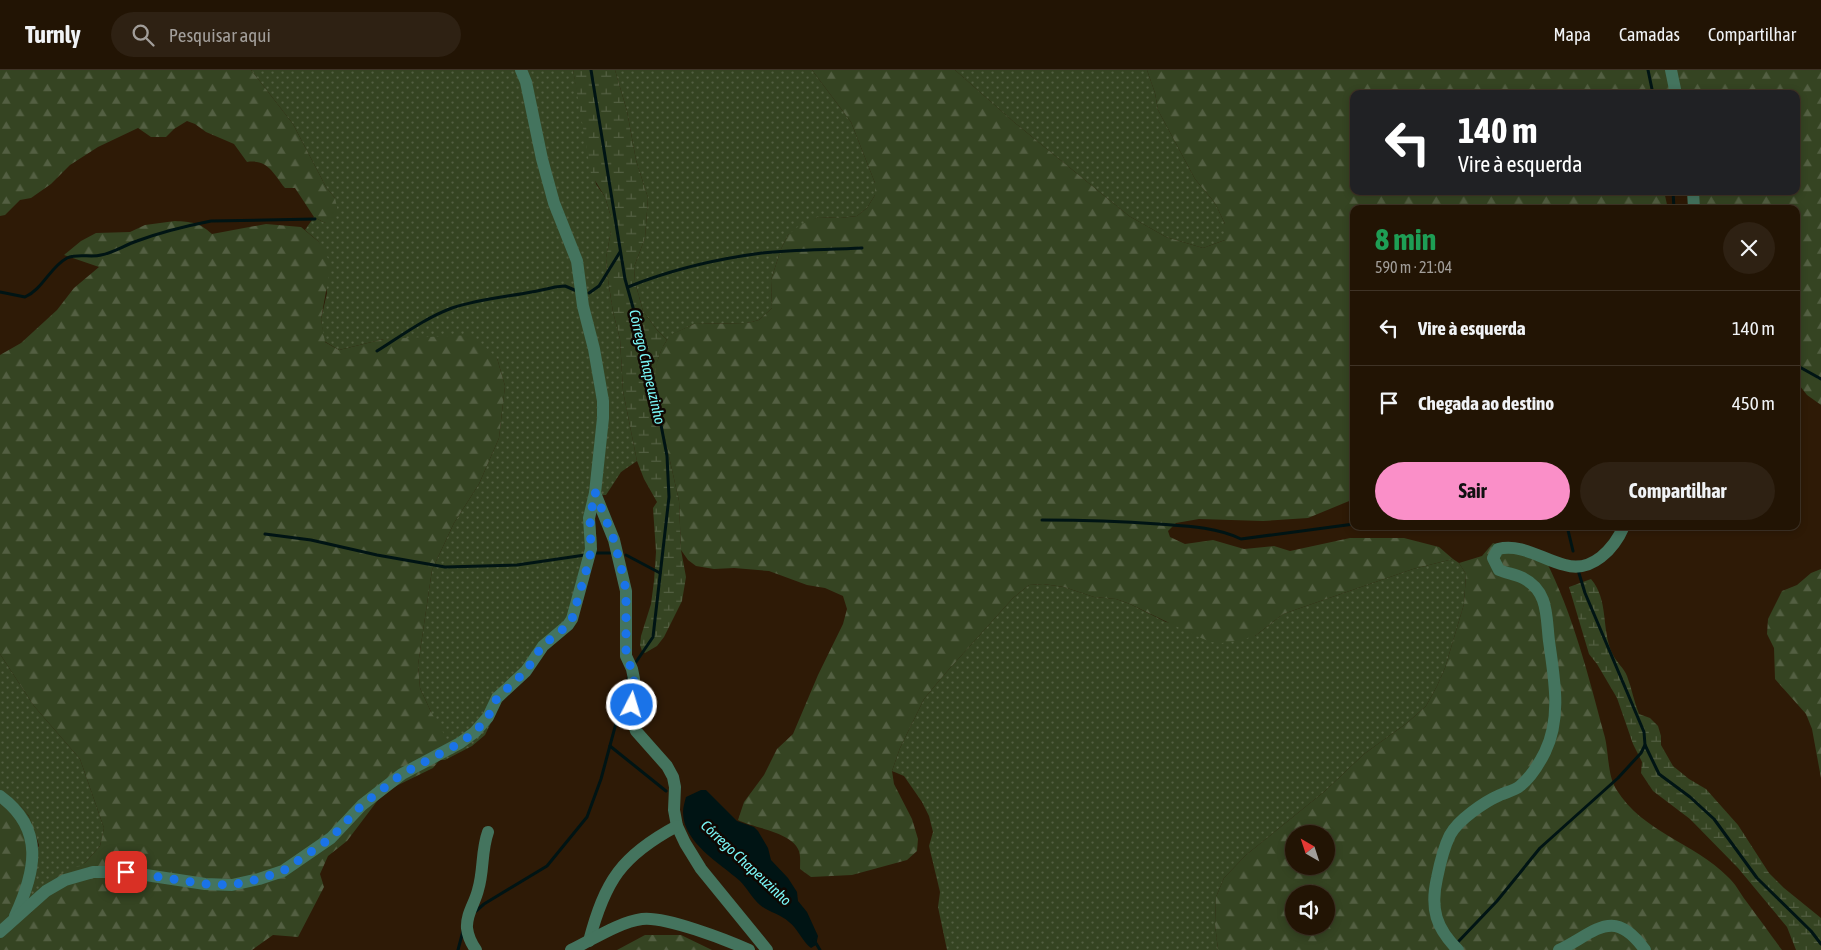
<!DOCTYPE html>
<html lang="pt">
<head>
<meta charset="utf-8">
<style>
	body { margin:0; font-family:"Asap Condensed",sans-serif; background:#2e2113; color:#f1f3f6; height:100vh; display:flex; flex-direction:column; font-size:19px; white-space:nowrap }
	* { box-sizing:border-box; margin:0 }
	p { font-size:16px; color:#a29e9a }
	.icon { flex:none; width:28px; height:28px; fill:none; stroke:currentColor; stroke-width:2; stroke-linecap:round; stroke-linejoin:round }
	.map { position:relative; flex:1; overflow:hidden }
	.sheet { position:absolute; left:1350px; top:135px; width:450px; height:325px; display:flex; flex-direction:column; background:#221404; border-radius:10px; box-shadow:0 2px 8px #0003,0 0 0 1px #3f3326 }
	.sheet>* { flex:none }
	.hud { position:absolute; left:1350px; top:20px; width:450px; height:105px; border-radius:10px; box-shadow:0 2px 8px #0003,0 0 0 1px #3f3326; background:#202124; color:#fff; overflow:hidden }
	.needle { width:32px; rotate:321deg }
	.controls { position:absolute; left:1285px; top:755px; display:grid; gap:10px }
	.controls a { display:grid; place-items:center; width:50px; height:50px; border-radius:50%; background:#221404; box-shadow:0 2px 8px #0003,0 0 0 1px #3f3326; font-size:25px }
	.pin { position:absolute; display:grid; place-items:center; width:42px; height:42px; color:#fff; margin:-21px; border-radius:10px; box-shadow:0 2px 8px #0006 }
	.me { position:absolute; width:55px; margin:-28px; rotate:5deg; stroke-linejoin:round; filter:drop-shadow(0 0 4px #0008) }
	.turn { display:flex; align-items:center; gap:18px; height:105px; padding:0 25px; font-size:22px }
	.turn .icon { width:65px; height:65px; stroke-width:2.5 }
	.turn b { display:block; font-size:35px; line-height:42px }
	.round { display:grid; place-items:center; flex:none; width:52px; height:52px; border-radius:26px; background:#2e2113 }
	.summary { display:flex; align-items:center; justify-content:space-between; height:85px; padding:0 25px }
	h1 { font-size:30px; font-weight:700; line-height:38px; color:#1e9e55 }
	.action { display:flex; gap:10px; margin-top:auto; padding:10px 25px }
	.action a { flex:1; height:58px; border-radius:30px; background:#fa8fc8; color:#111; font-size:20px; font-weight:700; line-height:58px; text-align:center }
	.action a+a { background:#2e2113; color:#f1f3f6 }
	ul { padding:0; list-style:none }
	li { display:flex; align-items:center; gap:15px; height:75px; padding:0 25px; border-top:1px solid #3f3326 }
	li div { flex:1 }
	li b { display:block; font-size:19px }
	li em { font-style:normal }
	header { display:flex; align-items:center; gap:30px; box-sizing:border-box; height:70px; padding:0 25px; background:#221404; border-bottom:1px solid #3f3326 }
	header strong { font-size:24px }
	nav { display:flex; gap:28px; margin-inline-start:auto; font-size:18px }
	.search { width:350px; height:45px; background:#2e2113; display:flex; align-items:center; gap:12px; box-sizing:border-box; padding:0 18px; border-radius:28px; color:#a29e9a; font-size:19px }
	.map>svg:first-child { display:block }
	.grass { fill:url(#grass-dots) }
	.forest { fill:url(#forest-firs); fill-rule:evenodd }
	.wetland { fill:url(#wetland-marsh) }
	.water { fill:#001414 }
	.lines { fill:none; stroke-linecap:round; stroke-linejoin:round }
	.stream { stroke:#001414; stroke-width:3 }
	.minor { stroke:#44745e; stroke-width:12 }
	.route { stroke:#1a73e8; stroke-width:9; stroke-dasharray:0 16.2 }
	.labels { text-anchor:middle; stroke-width:5; stroke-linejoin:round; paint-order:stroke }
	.water-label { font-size:15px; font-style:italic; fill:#7af8f8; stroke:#0f0702 }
</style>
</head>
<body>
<header>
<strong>Turnly</strong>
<div class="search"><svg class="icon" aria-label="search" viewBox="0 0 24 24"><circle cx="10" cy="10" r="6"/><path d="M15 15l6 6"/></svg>Pesquisar aqui</div>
<nav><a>Mapa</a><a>Camadas</a><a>Compartilhar</a></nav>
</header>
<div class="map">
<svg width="1821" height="880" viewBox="0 0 1821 880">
	<defs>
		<pattern id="grass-dots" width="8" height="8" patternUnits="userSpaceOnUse" patternTransform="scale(1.25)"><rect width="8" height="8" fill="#354422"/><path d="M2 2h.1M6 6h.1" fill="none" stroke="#535f42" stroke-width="1.8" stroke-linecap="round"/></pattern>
		<pattern id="forest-firs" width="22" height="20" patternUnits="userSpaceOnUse" patternTransform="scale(1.25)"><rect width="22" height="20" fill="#354422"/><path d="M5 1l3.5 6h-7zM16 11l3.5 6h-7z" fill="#535f42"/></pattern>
		<pattern id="wetland-marsh" width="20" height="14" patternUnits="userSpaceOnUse" patternTransform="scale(1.25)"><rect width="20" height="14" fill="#354422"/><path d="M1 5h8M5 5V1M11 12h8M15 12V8" fill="none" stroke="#535f42"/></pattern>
	</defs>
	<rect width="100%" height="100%" fill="#2e1a06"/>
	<g class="grass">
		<polygon points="251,0 573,0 596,114 605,127 611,147 611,161 606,188 607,203 613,242 620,269 623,321 637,391 621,402 606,425 601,425 594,443 597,474 579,537 511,611 485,665 472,676 445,690 440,690 431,642 420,618 418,595 432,500 454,453 479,414 499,368 505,316 497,288 384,269 339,280 324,271 321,249 327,223 319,172 305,160 314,147 325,153 335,128 326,117 293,54"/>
		<polygon points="615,0 812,0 851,52 875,113 875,125 867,138 857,146 840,148 818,147 788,165 781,179 771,210 772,238 759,250 747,253 694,254 671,265 667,270 657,260 643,241 635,212 634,197 645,168 648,128 636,90 627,41"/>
		<polygon points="955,0 1147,0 1155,23 1158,40 1195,109 1215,133 1225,154 1225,170 1203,178 1166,167 1129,146 1015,53"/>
		<polygon points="1453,489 1459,493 1466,504 1464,534 1445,598 1437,616 1426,636 1407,653 1364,684 1325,721 1246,785 1224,808 1216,827 1215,854 1218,880 947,880 938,837 940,822 929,776 933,762 929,746 922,732 904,706 892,701 900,678 924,629 943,606 1013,528 1029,515 1043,514 1064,517 1094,527 1116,529 1130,534 1166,552 1255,566 1283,544 1413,499"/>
		<polygon points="0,584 34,636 80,689 104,758 100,776 85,793 32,842 15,853 39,775 29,746 21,736 0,721"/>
	</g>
	<g class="forest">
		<path d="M 0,0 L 251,0 L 293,54 L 326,117 L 335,128 L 338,142 L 325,153 L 314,147 L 295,118 L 285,118 C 273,103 268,89 247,92 L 234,74 L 206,62 L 195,54 L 187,51 L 174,59 L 166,67 L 151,67 L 138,58 L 98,77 L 70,95 L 51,114 L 31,128 L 20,130 L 5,145 L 0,146 Z"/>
		<path d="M 812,0 L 955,0 L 1015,53 L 1129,146 L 1166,167 L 1203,178 L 1225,170 L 1225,154 L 1215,133 L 1195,109 L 1158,40 L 1155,23 L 1147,0 L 1821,0 L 1821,335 L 1807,325 L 1796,311 L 1796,139 L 1694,139 L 1690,121 L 1796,121 L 1796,24 L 1354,24 L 1354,121 L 1664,121 L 1668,139 L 1354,139 L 1354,429 L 1308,448 L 1263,451 L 1199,449 L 1176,453 L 1168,461 L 1170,467 L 1185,474 L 1213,470 L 1244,479 L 1274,476 L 1290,481 L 1350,468 L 1404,468 L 1439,477 L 1453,489 L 1413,499 L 1283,544 L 1255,566 L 1236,571 L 1222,573 L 1211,572 L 1196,566 L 1130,534 L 1116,529 L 1094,527 L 1064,517 L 1043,514 L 1029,515 L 1013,528 L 943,606 L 924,629 L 900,678 L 892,701 L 894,714 L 912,749 L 918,769 L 917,781 L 907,790 L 852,805 L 811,807 L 800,799 C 800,793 801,784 798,779 C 790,762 754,758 738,750 L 744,732 L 764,705 L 777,679 L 793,664 L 818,605 L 843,554 L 847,539 L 843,526 L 825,518 L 807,515 L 769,501 L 734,498 L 714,499 L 696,496 L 688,490 L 681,480 L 679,431 L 655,324 L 654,309 L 657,292 L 662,278 L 670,265 L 694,254 L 747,253 L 759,250 L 772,238 L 771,210 L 781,179 L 788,165 L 800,155 L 818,147 L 840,148 L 857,146 L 867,138 L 875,125 L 875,113 L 851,52 Z"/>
		<path d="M 175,151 C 191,152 199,152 212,164 L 266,154 L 301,157 L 319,172 L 331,194 L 321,249 L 325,272 L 339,280 L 384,269 L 472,265 L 497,288 L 505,316 L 499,368 L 479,414 L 454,453 L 432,500 L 418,595 L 420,618 L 431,642 L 446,667 L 442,687 L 433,698 L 390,719 L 381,726 L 347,771 L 328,786 L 320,804 L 324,817 L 298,867 L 273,865 L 252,880 L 0,880 L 0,721 C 7,726 17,731 22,737 C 52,772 32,816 16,852 L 32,842 L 56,806 L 85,793 L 100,776 L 104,758 L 80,689 L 34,636 L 0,584 L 0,285 L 21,273 L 57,240 L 74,218 L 99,197 L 64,185 L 81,171 L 96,163 L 130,162 L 145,155 Z"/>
		<path d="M 1493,473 L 1545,489 C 1573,544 1588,604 1604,664 C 1609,680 1607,704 1616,719 C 1643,763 1694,772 1728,807 C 1735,813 1740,823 1746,831 C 1758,847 1770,864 1782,880 L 1218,880 L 1215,854 L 1216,827 L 1224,808 L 1246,785 L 1325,721 L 1364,684 L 1407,653 L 1426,636 L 1437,616 L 1445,598 L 1464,534 L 1466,504 L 1459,493 L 1482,486 ZM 1294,764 L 1326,764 L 1326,796 L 1294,796 ZM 1294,824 L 1326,824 L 1326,856 L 1294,856 Z"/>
		<polygon points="1821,499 1821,708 1812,659 1806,644 1775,609 1774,578 1767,564 1768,549 1782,521 1797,515 1811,503"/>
		<polygon points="645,865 681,865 712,880 617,880"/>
	</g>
	<g class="wetland">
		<path d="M 573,0 L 615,0 L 627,41 L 636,90 L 648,128 L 645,168 L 634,197 L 635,212 L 643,241 L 657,260 L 667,270 C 656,286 654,305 655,324 L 679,431 L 681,480 L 686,507 L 682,531 L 664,567 L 657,576 L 645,583 L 642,581 L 640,575 L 641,566 L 651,534 L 654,511 L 656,482 L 653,438 L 657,432 L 644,409 L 637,391 L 623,321 L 620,269 L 613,242 L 607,203 L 606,188 L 611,161 L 611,147 L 605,127 L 591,104 Z"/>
		<path d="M 1591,509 C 1609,530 1601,558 1612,583 C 1616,592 1624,598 1627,606 C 1632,619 1634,632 1639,644 L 1650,648 L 1658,656 L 1661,666 L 1661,675 L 1673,696 L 1689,709 L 1706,719 L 1738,755 L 1769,803 L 1784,818 L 1821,848 L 1821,880 L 1796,880 L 1787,857 L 1738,798 L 1690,749 L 1653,721 L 1641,703 L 1642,692 L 1633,674 L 1617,628 L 1597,594 L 1589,584 L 1569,517 Z"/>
	</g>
	<path class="water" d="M 701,720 L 706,720 L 737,751 L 754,757 L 758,761 L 768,778 L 771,790 L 788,808 L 797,822 L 798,831 L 807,842 L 818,866 L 816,875 L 811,878 C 802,871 798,859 789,852 C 780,844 768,842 760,835 C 752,828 747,818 740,811 C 720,793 683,773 683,742 C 683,737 685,731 686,727 Z"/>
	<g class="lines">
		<g class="stream">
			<polyline points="591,0 625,209 650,298 667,386 669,427 653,567 636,592"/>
			<polyline points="1648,0 1653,24"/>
			<polyline points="1673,121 1674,139"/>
			<path d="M 628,217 C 670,200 716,189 762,183 C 795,179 829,180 862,178"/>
			<path d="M 0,222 L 25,227 C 43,219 50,197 67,188 C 78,183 91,188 101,185 C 113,183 125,175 137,171 C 161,162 186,156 211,151 L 315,149"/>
			<polyline points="589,223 599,216 620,182"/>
			<path d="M 377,281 C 401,266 425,248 452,238 C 485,227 521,226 555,217 L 565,216 L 577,221"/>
			<polyline points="1796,295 1821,309"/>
			<path d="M 1042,450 C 1081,450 1119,451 1158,454 C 1186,456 1216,457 1241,469 L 1354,454"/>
			<polyline points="1567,456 1573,481"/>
			<polyline points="265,464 311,470 377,485 445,497 517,495 585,485"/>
			<polyline points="595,483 610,483"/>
			<polyline points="626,485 660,503"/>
			<polyline points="1578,500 1585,523 1644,662 1645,675 1659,704 1690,727 1714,749 1757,808 1811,861 1821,874"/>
			<polyline points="610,676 666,721"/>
			<polyline points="476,841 484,834 547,796 587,747 601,709 629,605"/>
			<polyline points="814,870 820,880"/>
			<polyline points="1457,873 1497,831 1540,778 1618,708 1641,683 1645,675"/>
			<polyline points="458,880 463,861"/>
		</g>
		<g class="minor">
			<polyline points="1671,0 1676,24"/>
			<polyline points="1693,121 1694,139"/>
			<polyline points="595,423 614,470 626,521 626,586 632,599 634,609 632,650 636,661 667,696 673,707 675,717 674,740 677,756 685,773 701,799 767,880"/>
			<path d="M 0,726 C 45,759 36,801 15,846"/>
			<polyline points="0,862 46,821 65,810 93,802 126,802 205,814 232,815 259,809 283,801 331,768 362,735 402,704 460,673 475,662 488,647 497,628 526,601 543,576 568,555 572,549 591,479 589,448 595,423 603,348 603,331 594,279 583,236 577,191 554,133 542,89 526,12 521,0"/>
			<path d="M 589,871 C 605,811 621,786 677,756"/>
			<path d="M 476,880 C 471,873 468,867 467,858 C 466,844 475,833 478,820 C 484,801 481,781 488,762"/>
			<path d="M 571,880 C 592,870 619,852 642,849 C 665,846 727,870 749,880"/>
			<path d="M 1458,880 C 1436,858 1430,839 1437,808 C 1440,793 1443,779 1450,765 C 1458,750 1484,732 1500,725 C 1506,722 1514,721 1520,716 C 1530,708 1539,694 1545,682 C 1562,647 1554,608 1549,571 C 1546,547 1549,521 1523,508 C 1516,505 1507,503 1499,500 L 1493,488 L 1498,479 C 1522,473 1543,490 1565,495 C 1592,503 1614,479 1624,456"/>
			<path d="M 1559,880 C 1595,863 1613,835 1645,880"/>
		</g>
	</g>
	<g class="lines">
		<polyline class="route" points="126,802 205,814 232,815 259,809 283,801 331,768 362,735 402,704 460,673 475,662 488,647 497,628 526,601 542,576 568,555 572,549 589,491 591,479 590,448 595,422 614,470 623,505 626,521 626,586 632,600 634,609 632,635"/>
	</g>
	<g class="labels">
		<g class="water-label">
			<text transform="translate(647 297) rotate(77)" y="5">Córrego Chapeuzinho</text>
			<text transform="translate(746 793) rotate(43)" y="5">Córrego Chapeuzinho</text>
		</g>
	</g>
</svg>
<div class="controls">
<a><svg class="needle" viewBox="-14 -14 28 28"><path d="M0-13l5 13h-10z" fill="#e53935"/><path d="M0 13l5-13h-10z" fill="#a29e9a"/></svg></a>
<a><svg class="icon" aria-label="sound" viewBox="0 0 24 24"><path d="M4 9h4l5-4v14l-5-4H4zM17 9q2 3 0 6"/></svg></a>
</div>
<div class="pin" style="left:126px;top:802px;background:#d93025"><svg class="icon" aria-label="arrive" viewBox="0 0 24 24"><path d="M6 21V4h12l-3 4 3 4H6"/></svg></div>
<svg class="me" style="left:632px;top:635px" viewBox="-20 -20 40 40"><circle r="17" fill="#1a73e8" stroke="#fff" stroke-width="3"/><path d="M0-11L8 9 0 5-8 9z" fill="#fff"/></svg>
<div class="hud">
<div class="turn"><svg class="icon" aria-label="left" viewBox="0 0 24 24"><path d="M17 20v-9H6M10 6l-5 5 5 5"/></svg><div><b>140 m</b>Vire à esquerda</div></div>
</div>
<section class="sheet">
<div class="summary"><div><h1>8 min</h1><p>590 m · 21:04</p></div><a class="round"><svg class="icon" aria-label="close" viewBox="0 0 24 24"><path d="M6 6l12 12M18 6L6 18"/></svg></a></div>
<ul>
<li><svg class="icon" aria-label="left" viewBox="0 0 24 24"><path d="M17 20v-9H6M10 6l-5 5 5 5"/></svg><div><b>Vire à esquerda</b></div><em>140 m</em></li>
<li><svg class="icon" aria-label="arrive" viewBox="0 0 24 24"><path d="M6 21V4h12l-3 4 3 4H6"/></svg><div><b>Chegada ao destino</b></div><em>450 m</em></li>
</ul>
<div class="action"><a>Sair</a><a>Compartilhar</a></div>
</section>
</div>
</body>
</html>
